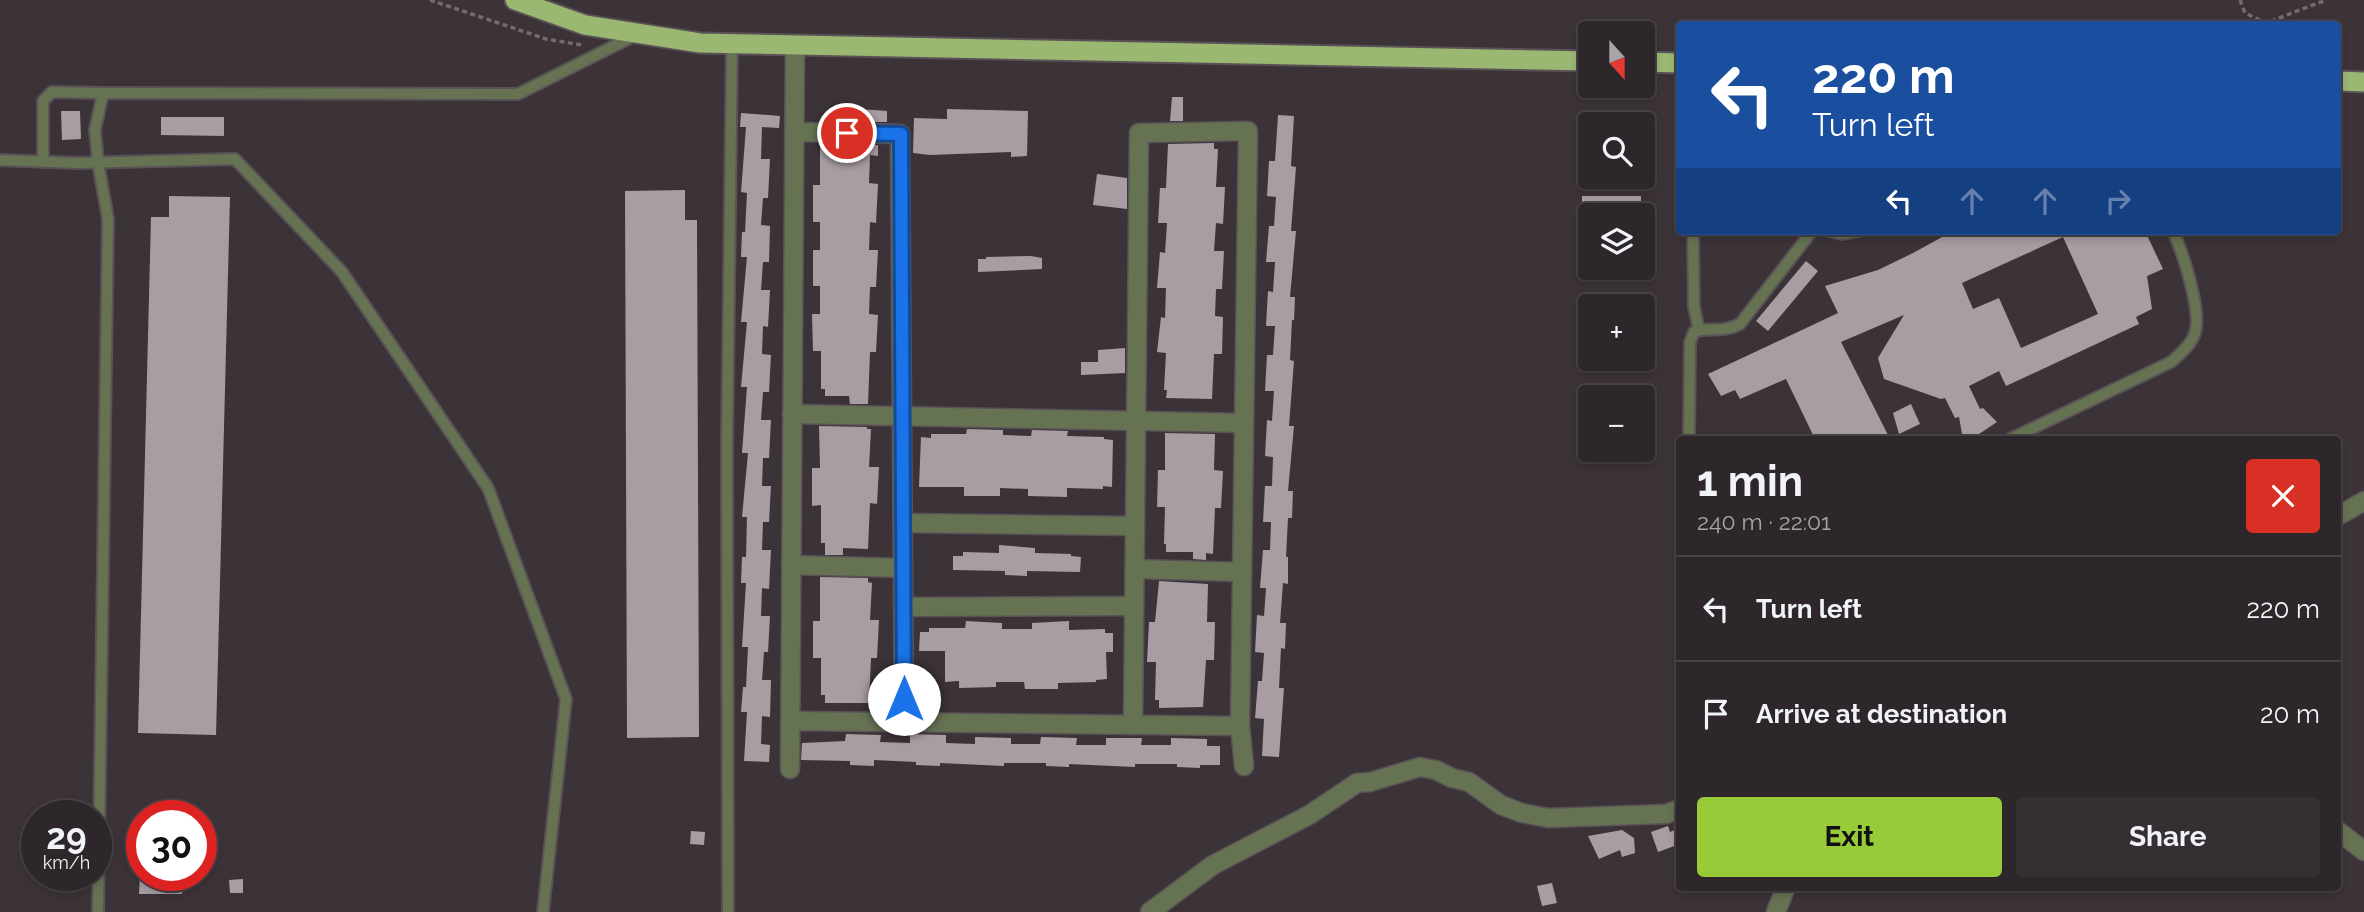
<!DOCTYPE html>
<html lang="en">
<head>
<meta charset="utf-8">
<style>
	body { margin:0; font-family:Raleway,sans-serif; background:#352e32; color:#f1f3f6; height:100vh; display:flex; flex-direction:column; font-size:26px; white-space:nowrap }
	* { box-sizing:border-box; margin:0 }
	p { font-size:23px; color:#a7a5a8 }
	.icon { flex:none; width:38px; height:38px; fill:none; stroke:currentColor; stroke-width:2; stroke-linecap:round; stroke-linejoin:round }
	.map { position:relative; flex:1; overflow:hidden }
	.details { position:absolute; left:1676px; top:436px; width:665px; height:455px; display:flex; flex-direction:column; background:#2d262a; border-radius:7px; box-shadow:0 4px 10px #0003,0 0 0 2px #484347 }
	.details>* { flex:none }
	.guide { position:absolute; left:1676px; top:21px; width:665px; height:214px; border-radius:7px; box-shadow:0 4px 10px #0003,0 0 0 2px #484347; background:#1a4fa0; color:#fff; overflow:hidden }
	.needle { width:46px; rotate:159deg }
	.tools { position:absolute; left:1578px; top:21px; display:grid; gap:14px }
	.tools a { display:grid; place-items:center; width:77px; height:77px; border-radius:7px; background:#2d262a; box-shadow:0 4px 10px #0003,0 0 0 2px #484347; font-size:35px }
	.speed { position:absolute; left:21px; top:800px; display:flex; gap:14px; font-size:35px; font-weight:700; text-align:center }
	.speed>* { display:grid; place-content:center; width:91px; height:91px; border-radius:50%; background:#2d262a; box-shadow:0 4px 10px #0003,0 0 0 2px #484347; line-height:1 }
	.speed small { font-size:18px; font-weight:400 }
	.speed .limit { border:10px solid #d22; background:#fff; color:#111 }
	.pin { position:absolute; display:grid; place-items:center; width:60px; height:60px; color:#fff; margin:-30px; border:4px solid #fff; border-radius:50%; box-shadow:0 2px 7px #0007 }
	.me { position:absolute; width:77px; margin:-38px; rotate:0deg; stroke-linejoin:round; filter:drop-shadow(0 0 5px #0008) }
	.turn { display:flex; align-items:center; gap:24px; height:147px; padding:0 21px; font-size:32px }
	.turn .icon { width:91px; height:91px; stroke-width:2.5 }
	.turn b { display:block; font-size:49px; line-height:60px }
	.lanes { display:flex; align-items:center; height:66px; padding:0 21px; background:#0003; justify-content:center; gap:35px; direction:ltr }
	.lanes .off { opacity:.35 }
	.round { display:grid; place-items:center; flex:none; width:74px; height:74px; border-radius:7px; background:#352e32 }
	.head { display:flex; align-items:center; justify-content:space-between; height:119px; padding:0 21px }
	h1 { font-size:42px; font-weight:700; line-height:52px }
	.action { display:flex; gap:14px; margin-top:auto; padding:14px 21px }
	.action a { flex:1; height:80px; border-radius:7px; background:#97cc38; color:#111; font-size:28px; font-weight:700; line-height:80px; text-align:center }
	.action a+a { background:#352e32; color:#f1f3f6 }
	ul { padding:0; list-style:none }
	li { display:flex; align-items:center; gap:21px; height:105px; padding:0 21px; border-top:2px solid #484347 }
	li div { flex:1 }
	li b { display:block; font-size:26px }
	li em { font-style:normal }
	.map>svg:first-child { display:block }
	.building { fill:#a89da3; fill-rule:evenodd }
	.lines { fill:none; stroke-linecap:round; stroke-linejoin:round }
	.service-casing { stroke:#5a5256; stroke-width:14 }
	.minor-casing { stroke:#5a5256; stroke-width:21 }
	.trunk-casing { stroke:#5a5256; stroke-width:23 }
	.path { stroke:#736b6f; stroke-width:3.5; stroke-dasharray:5 3.5; stroke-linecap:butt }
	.service { stroke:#657353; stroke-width:10 }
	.minor { stroke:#657353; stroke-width:18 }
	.trunk { stroke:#9ab872; stroke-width:19 }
	.route-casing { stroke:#114b97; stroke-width:18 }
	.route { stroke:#1a73e8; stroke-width:12 }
</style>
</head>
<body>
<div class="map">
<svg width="2364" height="912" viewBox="0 0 2364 912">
	<rect width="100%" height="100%" fill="#3c3338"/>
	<g class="building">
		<polygon points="1172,97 1183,97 1183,121 1170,121"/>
		<polygon points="860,109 887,111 887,122 859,122"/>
		<polygon points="947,109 1028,111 1027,156 1011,157 1011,152 930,155 913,153 914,118 947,119"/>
		<polygon points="61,111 80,111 81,139 62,140"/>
		<polygon points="741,113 780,116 779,128 762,127 761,159 770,159 768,198 763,198 761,225 770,226 769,262 763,262 761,290 770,290 768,327 763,326 762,354 771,355 769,392 763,392 761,420 771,420 769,458 763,458 762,486 771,486 769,522 763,522 762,550 771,550 769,589 762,588 761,616 770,616 768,652 764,652 762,680 771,680 770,717 762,716 761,744 770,745 769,762 744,761 747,712 741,712 743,687 746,687 748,647 742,647 746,583 741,583 742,557 746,557 747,517 742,517 748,453 742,453 747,387 741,387 747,322 741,322 747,257 741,257 742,232 745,232 747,193 741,192 746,127 740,127"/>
		<polygon points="1278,115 1294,116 1291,166 1296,167 1291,231 1296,231 1290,297 1295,297 1294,320 1292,320 1290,360 1294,361 1289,426 1294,426 1288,491 1293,491 1292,518 1288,518 1286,557 1288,557 1288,584 1283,583 1280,623 1286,623 1285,649 1281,648 1279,688 1284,688 1279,757 1262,756 1264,719 1255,718 1258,681 1262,681 1264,653 1255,652 1257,615 1264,616 1266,588 1260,588 1263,550 1270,550 1271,522 1263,522 1265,486 1272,486 1273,457 1265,456 1267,420 1272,421 1274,391 1265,391 1267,355 1273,355 1275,326 1266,326 1268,291 1273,292 1275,262 1266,262 1269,226 1274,226 1276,197 1267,196 1269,161 1275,161"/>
		<polygon points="161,117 224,117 224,136 161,135"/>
		<polygon points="1214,143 1214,149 1218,149 1216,187 1225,187 1223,224 1216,223 1214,251 1224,251 1222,289 1216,289 1215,316 1223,317 1222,354 1214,354 1212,399 1166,398 1167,390 1164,390 1166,353 1157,352 1161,317 1165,318 1166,288 1157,288 1160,252 1165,253 1167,223 1158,223 1160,188 1166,188 1168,144"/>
		<polygon points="820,144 878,145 878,156 870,155 869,183 878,184 876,223 870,222 869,250 878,250 876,287 870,287 869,314 878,315 876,352 870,352 868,404 850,404 849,396 825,396 825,389 821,389 821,351 813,351 812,314 820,314 820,286 813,286 813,250 820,250 820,222 813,222 813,185 820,185"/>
		<polygon points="1097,174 1127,178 1127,209 1093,205"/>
		<polygon points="685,190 685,220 697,220 699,737 627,738 625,191"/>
		<polygon points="169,196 230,197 216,735 138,733 151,217 169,217"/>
		<rect x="1582" y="196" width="59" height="19"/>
		<path d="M 1953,231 L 2145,231 L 2163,269 L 2147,276 L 2152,309 L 2136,317 L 2139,324 L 2006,386 L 1999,371 L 1969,386 L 1980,409 L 1983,408 L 1997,422 L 1976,436 L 1963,439 L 1959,417 L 1955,418 L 1945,398 L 1941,399 L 1884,379 L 1878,358 L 1904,315 L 1841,342 L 1890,439 L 1815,439 L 1786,379 L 1740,399 L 1735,390 L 1721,396 L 1708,374 L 1838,313 L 1825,286 L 1878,270 L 1913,253 ZM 2063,237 L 2098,314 L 2021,348 L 1999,298 L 1973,309 L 1962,283 Z"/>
		<polygon points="1031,256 1042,258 1042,269 978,272 978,259 986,259 986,257"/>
		<polygon points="1806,261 1818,271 1768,331 1756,321"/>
		<polygon points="1125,348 1125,373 1081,375 1081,362 1098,362 1098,350"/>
		<polygon points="1911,404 1920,424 1899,434 1893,413"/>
		<polygon points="819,426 867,427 867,429 871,429 869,467 879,467 877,504 870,503 868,549 843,548 843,555 825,555 825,543 821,543 821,505 812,506 812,468 820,468"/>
		<polygon points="967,429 1003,430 1003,435 1031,436 1032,430 1068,431 1067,436 1104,437 1104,439 1113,440 1112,487 1103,486 1103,489 1067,488 1067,497 1028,496 1028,489 1000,488 1000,496 964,496 964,487 919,487 921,437 931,438 931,434 966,434"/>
		<polygon points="1165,433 1215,434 1214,470 1223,471 1221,508 1215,508 1213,554 1206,553 1206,560 1193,559 1193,552 1166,552 1166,544 1164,544 1165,507 1157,507 1158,470 1165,470"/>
		<polygon points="999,545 1035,548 1035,553 1071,554 1071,556 1081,557 1080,572 1027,571 1027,576 1005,575 1005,571 953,570 953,556 963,556 963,552 999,553"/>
		<polygon points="820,577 868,578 868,582 872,583 870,620 879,620 877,658 871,658 869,703 825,703 825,695 821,695 821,658 813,658 813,621 820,621"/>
		<polygon points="1159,581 1208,584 1207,622 1215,622 1214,660 1206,660 1203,707 1159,708 1159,700 1155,700 1156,662 1147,662 1149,622 1155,622"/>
		<polygon points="966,621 1002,623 1002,629 1032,629 1032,623 1069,621 1069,630 1105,629 1105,633 1113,633 1113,652 1106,652 1107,679 1096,680 1096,682 1058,683 1058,689 1025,689 1024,682 996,682 996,687 959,688 959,681 945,682 945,651 919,651 920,632 929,632 929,628 965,628"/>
		<polygon points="846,734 881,735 880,742 910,743 910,734 946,735 946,743 975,744 975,737 1011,738 1011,744 1040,744 1041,737 1077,738 1076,745 1106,745 1106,738 1142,738 1141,745 1171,745 1171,738 1207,739 1207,746 1220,746 1220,765 1200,765 1200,768 1177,767 1177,764 1135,764 1135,767 1069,764 1069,767 1046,766 1046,763 1004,763 1004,766 940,763 940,766 916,765 916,762 874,760 874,766 850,765 850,761 801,760 802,743 845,741"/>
		<polygon points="1668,826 1670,832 1677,829 1680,844 1658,852 1651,832"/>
		<polygon points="1622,830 1634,838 1635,853 1622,857 1620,850 1599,859 1588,836"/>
		<polygon points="691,831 705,832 704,845 690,844"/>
		<polygon points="140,875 183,875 182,894 139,894"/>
		<polygon points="243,879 243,893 230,893 229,880"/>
		<polygon points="1552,883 1557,903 1542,906 1537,886"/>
	</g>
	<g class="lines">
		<g class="service-casing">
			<g id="service">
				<polyline points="0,160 77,163 235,159 342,272 488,488 566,699 543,912"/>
				<polyline points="43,162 43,101 52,92 103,93"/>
				<polyline points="1693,231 1694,307 1699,330"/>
				<polyline points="1828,231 1842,234 1859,231"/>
				<path d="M 1689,439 L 1690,342 L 1694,332 C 1708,326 1721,334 1740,324 L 1812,231"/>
				<path d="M 2010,439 L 2171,362 C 2180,354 2191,345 2195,333 C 2202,311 2183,253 2173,231"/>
				<polyline points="98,912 108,219 98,162 95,130 103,93 518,94 636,35"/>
				<polyline points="728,912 727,445 732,44"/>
			</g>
		</g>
		<g class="minor-casing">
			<g id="minor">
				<polyline points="794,132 900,134 904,722"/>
				<polyline points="792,414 1244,423"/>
				<polyline points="2338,516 2364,501"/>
				<polyline points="903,523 1135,526"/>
				<polyline points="791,565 903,568"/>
				<polyline points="1135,569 1242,572"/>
				<polyline points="904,607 1134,606"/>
				<polyline points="791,721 1240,726"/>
				<polyline points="1133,725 1139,133 1248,131 1240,726 1244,766"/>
				<polyline points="790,769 795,45"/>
				<polyline points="2338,831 2364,851"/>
				<polyline points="1150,912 1213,865 1309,815 1357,783 1370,782 1420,767 1436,770 1452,778 1469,782 1501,805 1522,813 1548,818 1666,814 1680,809"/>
				<polyline points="1776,912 1786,887"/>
			</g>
		</g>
		<g class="trunk-casing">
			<g id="trunk">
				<polyline points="515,0 585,25 700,43 1591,61"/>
				<polyline points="1643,62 1680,63"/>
				<polyline points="2338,81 2364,82"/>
			</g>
		</g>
		<g class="path">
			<polyline points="430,0 546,39 582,45"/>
			<polyline points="2240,0 2245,13 2266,23 2326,0"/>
		</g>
		<use href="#service" class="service"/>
		<use href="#minor" class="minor"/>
		<use href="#trunk" class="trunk"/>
	</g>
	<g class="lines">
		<g class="route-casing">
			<polyline id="route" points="847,133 901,134 904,699"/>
		</g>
		<use href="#route" class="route"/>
	</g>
</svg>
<div class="tools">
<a><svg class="needle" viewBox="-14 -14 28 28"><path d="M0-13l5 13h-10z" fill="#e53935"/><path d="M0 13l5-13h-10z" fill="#a7a5a8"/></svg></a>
<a><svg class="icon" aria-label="search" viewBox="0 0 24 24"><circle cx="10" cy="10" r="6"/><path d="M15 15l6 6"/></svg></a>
<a><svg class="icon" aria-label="layers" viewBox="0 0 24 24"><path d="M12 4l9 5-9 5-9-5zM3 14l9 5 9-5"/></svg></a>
<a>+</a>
<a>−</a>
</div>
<div class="speed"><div>29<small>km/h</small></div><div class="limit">30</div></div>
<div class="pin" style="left:847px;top:133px;background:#d93025"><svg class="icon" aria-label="arrive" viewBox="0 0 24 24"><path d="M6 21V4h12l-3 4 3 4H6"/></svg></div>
<svg class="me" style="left:904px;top:699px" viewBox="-20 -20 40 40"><circle r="19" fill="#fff"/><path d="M0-13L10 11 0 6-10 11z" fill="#1a73e8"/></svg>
<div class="guide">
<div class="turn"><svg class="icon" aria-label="left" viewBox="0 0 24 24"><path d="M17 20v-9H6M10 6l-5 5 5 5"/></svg><div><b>220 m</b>Turn left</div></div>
<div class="lanes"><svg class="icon" aria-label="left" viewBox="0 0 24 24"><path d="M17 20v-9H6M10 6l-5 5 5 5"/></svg><svg class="icon off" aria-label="ahead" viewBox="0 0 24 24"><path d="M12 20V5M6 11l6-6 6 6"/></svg><svg class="icon off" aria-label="ahead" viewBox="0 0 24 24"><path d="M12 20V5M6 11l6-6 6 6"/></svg><svg class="icon off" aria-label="right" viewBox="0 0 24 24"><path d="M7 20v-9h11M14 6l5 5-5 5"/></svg></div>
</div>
<section class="details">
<div class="head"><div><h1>1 min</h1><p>240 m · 22:01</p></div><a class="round" style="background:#d93025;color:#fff"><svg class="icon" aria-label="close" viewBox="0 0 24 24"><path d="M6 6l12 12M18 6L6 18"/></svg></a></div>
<ul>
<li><svg class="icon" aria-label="left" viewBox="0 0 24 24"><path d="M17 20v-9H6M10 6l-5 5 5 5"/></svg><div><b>Turn left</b></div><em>220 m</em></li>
<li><svg class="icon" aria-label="arrive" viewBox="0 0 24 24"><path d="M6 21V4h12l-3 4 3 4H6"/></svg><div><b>Arrive at destination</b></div><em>20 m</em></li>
</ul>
<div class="action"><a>Exit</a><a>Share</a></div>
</section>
</div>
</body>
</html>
